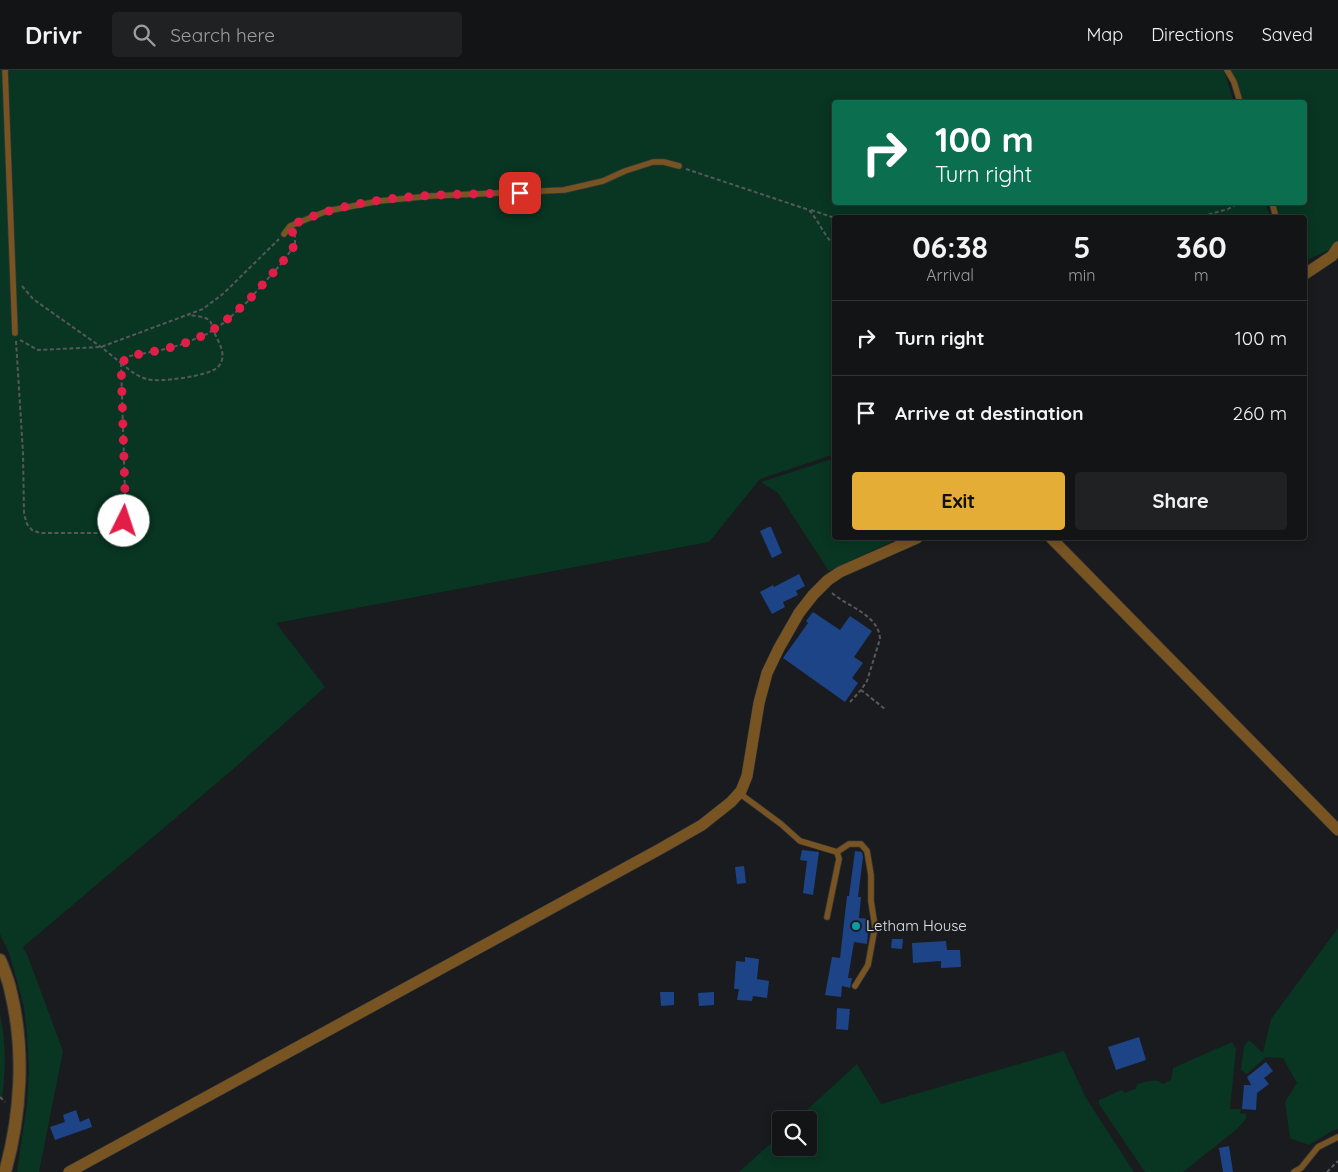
<!DOCTYPE html>
<html lang="en">
<head>
<meta charset="utf-8">
<style>
	body { margin:0; font-family:Quicksand,sans-serif; background:#202123; color:#f1f3f6; height:100vh; display:flex; flex-direction:column; font-size:19px; white-space:nowrap }
	* { box-sizing:border-box; margin:0 }
	p { font-size:16px; color:#9d9ea1 }
	.icon { flex:none; width:28px; height:28px; fill:none; stroke:currentColor; stroke-width:2; stroke-linecap:round; stroke-linejoin:round }
	.map { position:relative; flex:1; overflow:hidden }
	.details { position:absolute; left:832px; top:145px; width:475px; height:325px; display:flex; flex-direction:column; background:#131416; border-radius:5px; box-shadow:0 2px 12px #0003,0 0 0 1px #323335 }
	.details>* { flex:none }
	.top-card { position:absolute; left:832px; top:30px; width:475px; height:105px; border-radius:5px; box-shadow:0 2px 12px #0003,0 0 0 1px #323335; background:#0b6e4f; color:#fff; overflow:hidden }
	.buttons { position:absolute; left:772px; top:1041px; display:grid; gap:10px }
	.buttons a { display:grid; place-items:center; width:45px; height:45px; border-radius:5px; background:#131416; box-shadow:0 2px 12px #0003,0 0 0 1px #323335; font-size:25px }
	.pin { position:absolute; display:grid; place-items:center; width:42px; height:42px; color:#fff; margin:-21px; border-radius:10px; box-shadow:0 2px 8px #0006 }
	.me { position:absolute; width:55px; margin:-28px; rotate:4deg; stroke-linejoin:round; filter:drop-shadow(0 0 4px #0008) }
	.turn { display:flex; align-items:center; gap:18px; height:105px; padding:0 20px; font-size:22px }
	.turn .icon { width:65px; height:65px; stroke-width:2.5 }
	.turn b { display:block; font-size:35px; line-height:42px }
	.eta { display:flex; justify-content:space-evenly; align-items:center; height:85px; text-align:center }
	.eta b { font-size:30px; font-weight:800; line-height:35px }
	.primary-button { display:flex; gap:10px; margin-top:auto; padding:10px 20px }
	.primary-button a { flex:1; height:58px; border-radius:5px; background:#e4ad35; color:#111; font-size:20px; font-weight:800; line-height:58px; text-align:center }
	.primary-button a+a { background:#202123; color:#f1f3f6 }
	ul { padding:0; list-style:none }
	li { display:flex; align-items:center; gap:15px; height:75px; padding:0 20px; border-top:1px solid #323335 }
	li div { flex:1 }
	li b { display:block; font-size:19px }
	li em { font-style:normal }
	header { display:flex; align-items:center; gap:30px; box-sizing:border-box; height:70px; padding:0 25px; background:#131416; border-bottom:1px solid #323335 }
	header strong { font-size:24px }
	nav { display:flex; gap:28px; margin-inline-start:auto; font-size:18px }
	.search { width:350px; height:45px; background:#202123; display:flex; align-items:center; gap:12px; box-sizing:border-box; padding:0 18px; border-radius:5px; color:#9d9ea1; font-size:19px }
	.map>svg:first-child { display:block }
	.green { fill:#083622 }
	.building { fill:#1d4487 }
	.lines { fill:none; stroke-linecap:round; stroke-linejoin:round }
	.service-casing { stroke:#35373a; stroke-width:7 }
	.minor-casing { stroke:#35373a; stroke-width:12 }
	.tertiary-casing { stroke:#35373a; stroke-width:14 }
	.path { stroke:#56585b; stroke-width:2; stroke-dasharray:4 2.5; stroke-linecap:butt }
	.service { stroke:#785423; stroke-width:5.5 }
	.minor { stroke:#785423; stroke-width:11 }
	.tertiary { stroke:#785423; stroke-width:12 }
	.route { stroke:#e11d48; stroke-width:9; stroke-dasharray:0 16.2 }
	.culture-dot { fill:#0f9aa8; stroke:#191b1e; stroke-width:2 }
	.labels { text-anchor:middle; stroke-width:4; stroke-linejoin:round; paint-order:stroke }
	.poi-label { font-size:15px; fill:#e1e3e5; stroke:#191b1e; text-anchor:start }
</style>
</head>
<body>
<header>
<strong>Drivr</strong>
<div class="search"><svg class="icon" aria-label="search" viewBox="0 0 24 24"><circle cx="10" cy="10" r="6"/><path d="M15 15l6 6"/></svg>Search here</div>
<nav><a>Map</a><a>Directions</a><a>Saved</a></nav>
</header>
<div class="map">
<svg width="1338" height="1102" viewBox="0 0 1338 1102">
	<rect width="100%" height="100%" fill="#191b1e"/>
	<g class="green">
		<polygon points="0,0 1222,0 1224,1 1234,32 835,32 835,132 1265,132 1270,147 835,148 835,384 760,409 709,472 276,553 325,617 231,701 23,877 27,884 63,981 39,1102 17,1102 27,1034 29,1001 27,964 24,937 17,911 9,883 0,864"/>
		<polygon points="1230,0 1338,0 1338,171 1329,180 1305,191 1305,148 1280,147 1275,133 1305,132 1305,32 1243,32"/>
		<polygon points="835,388 835,468 899,468 829,501 778,423 761,412"/>
		<polygon points="1338,858 1338,1059 1332,1061 1309,1075 1290,1068 1285,1032 1297,1013 1283,988 1266,987 1247,1004 1241,1000 1244,976 1249,970 1263,983 1271,949"/>
		<path d="M 0,944 C 6,972 6,999 2,1028 L 0,1026 Z"/>
		<path d="M 1232,972 L 1236,979 L 1230,1039 L 1241,1039 L 1240,1043 L 1246,1044 L 1246,1049 L 1237,1059 L 1183,1102 L 1145,1102 L 1099,1034 L 1099,1030 L 1122,1020 L 1124,1023 L 1136,1019 L 1137,1014 C 1147,1012 1155,1007 1163,1014 L 1171,1010 L 1173,998 Z"/>
		<polygon points="1064,981 1086,1028 1134,1102 739,1102 781,1064 781,1078 809,1078 809,1050 796,1050 857,994 881,1034"/>
	</g>
	<g class="building">
		<polygon points="769,457 771,457 782,483 772,488 760,461"/>
		<polygon points="799,504 805,516 796,521 798,525 783,532 785,537 772,544 760,522 773,515 774,517"/>
		<polygon points="813,542 840,560 850,546 872,561 854,587 863,593 852,608 858,613 845,632 783,588 808,553 806,551"/>
		<polygon points="802,780 819,782 813,825 803,823 807,791 800,790"/>
		<polygon points="855,781 862,782 863,787 858,827 861,827 859,848 869,849 867,874 854,872 848,908 852,908 850,918 842,916 841,927 825,925 832,887 840,888 847,826 849,826"/>
		<polygon points="744,796 746,813 737,814 735,797"/>
		<polygon points="892,869 903,869 902,879 891,878"/>
		<polygon points="946,871 947,880 960,880 961,897 941,898 941,891 913,893 912,873"/>
		<polygon points="745,887 759,889 757,909 769,911 767,928 753,926 752,931 737,930 739,919 734,919 736,891 745,892"/>
		<polygon points="660,922 674,922 674,935 661,936"/>
		<polygon points="714,922 714,935 699,936 698,923"/>
		<polygon points="837,938 850,939 848,960 836,959"/>
		<polygon points="1139,967 1146,990 1116,1000 1108,977"/>
		<polygon points="1266,992 1273,1001 1264,1008 1269,1014 1257,1023 1256,1040 1242,1039 1244,1015 1251,1015 1247,1007"/>
		<polygon points="76,1040 80,1052 89,1048 92,1057 55,1070 50,1057 65,1052 63,1045"/>
		<polygon points="1229,1076 1233,1102 1223,1102 1219,1078"/>
	</g>
	<g class="lines">
		<g class="service-casing">
			<g id="service">
				<polyline points="5,0 15,263"/>
				<polyline points="1227,0 1234,12 1240,32"/>
				<polyline points="1272,132 1276,148"/>
				<polyline points="284,164 290,156 327,141 379,131 431,126 564,120 603,111 625,101 653,92 664,92 679,96"/>
				<polyline points="739,723 781,754 800,771 837,782 849,774 861,774 867,781 871,805 871,831 875,857 868,895 855,916"/>
				<polyline points="827,847 839,789 837,782"/>
				<polyline points="1294,1102 1301,1098 1318,1077 1338,1067"/>
			</g>
		</g>
		<g class="minor-casing">
			<g id="minor">
				<polyline points="1305,204 1332,186 1338,177"/>
				<polyline points="1051,468 1338,760"/>
				<polyline points="69,1102 660,779 702,755 731,732 741,721 747,706 759,633 767,603 779,578 799,543 813,525 828,510 840,502 917,468"/>
			</g>
		</g>
		<g class="tertiary-casing">
			<path id="tertiary" d="M 0,890 C 4,900 9,911 11,923 C 25,980 21,1045 5,1102"/>
		</g>
		<g class="path">
			<path d="M 686,99 L 809,140 C 819,151 824,166 835,176"/>
			<polyline points="811,140 835,148"/>
			<polyline points="1196,148 1228,139 1240,132"/>
			<polyline points="22,216 33,229 101,277 121,293 130,286 161,280 180,275 207,264 225,252 247,232 281,194 295,175 295,166"/>
			<polyline points="20,270 38,280 101,277 203,239 224,223 279,169"/>
			<polyline points="16,271 23,383 24,444 27,454 32,460 40,463 107,463 116,458 124,451 125,423 121,293"/>
			<path d="M 121,293 C 129,300 136,306 147,309 C 158,313 210,306 218,297 C 228,286 219,273 214,262 C 213,259 212,254 210,251 C 205,246 195,246 188,245"/>
			<path d="M 832,523 C 848,537 879,545 880,569 L 867,611 L 861,620 L 885,639"/>
			<polyline points="850,632 861,620"/>
			<polyline points="0,1027 5,1032"/>
			<polyline points="1327,1102 1338,1091"/>
		</g>
		<use href="#service" class="service"/>
		<use href="#minor" class="minor"/>
		<use href="#tertiary" class="tertiary"/>
	</g>
	<g class="lines">
		<path class="route" d="M 124,451 L 125,423 L 121,293 L 130,286 L 161,280 L 180,275 L 207,264 L 224,252 L 247,232 L 281,194 L 295,175 L 294,166 L 290,156 C 360,122 444,125 520,123"/>
	</g>
	<circle class="culture-dot" cx="856" cy="856" r="5"/>
	<g class="labels">
		<g class="poi-label">
			<text x="866" y="861">Letham House</text>
		</g>
	</g>
</svg>
<div class="buttons">
<a><svg class="icon" aria-label="search" viewBox="0 0 24 24"><circle cx="10" cy="10" r="6"/><path d="M15 15l6 6"/></svg></a>
</div>
<div class="pin" style="left:520px;top:123px;background:#d93025"><svg class="icon" aria-label="arrive" viewBox="0 0 24 24"><path d="M6 21V4h12l-3 4 3 4H6"/></svg></div>
<svg class="me" style="left:124px;top:451px" viewBox="-20 -20 40 40"><circle r="19" fill="#fff"/><path d="M0-13L10 11 0 6-10 11z" fill="#e11d48"/></svg>
<div class="top-card">
<div class="turn"><svg class="icon" aria-label="right" viewBox="0 0 24 24"><path d="M7 20v-9h11M14 6l5 5-5 5"/></svg><div><b>100 m</b>Turn right</div></div>
</div>
<section class="details">
<div class="eta">
<div><b>06:38</b><p>Arrival</p></div>
<div><b>5</b><p>min</p></div>
<div><b>360</b><p>m</p></div>
</div>
<ul>
<li><svg class="icon" aria-label="right" viewBox="0 0 24 24"><path d="M7 20v-9h11M14 6l5 5-5 5"/></svg><div><b>Turn right</b></div><em>100 m</em></li>
<li><svg class="icon" aria-label="arrive" viewBox="0 0 24 24"><path d="M6 21V4h12l-3 4 3 4H6"/></svg><div><b>Arrive at destination</b></div><em>260 m</em></li>
</ul>
<div class="primary-button"><a>Exit</a><a>Share</a></div>
</section>
</div>
</body>
</html>
